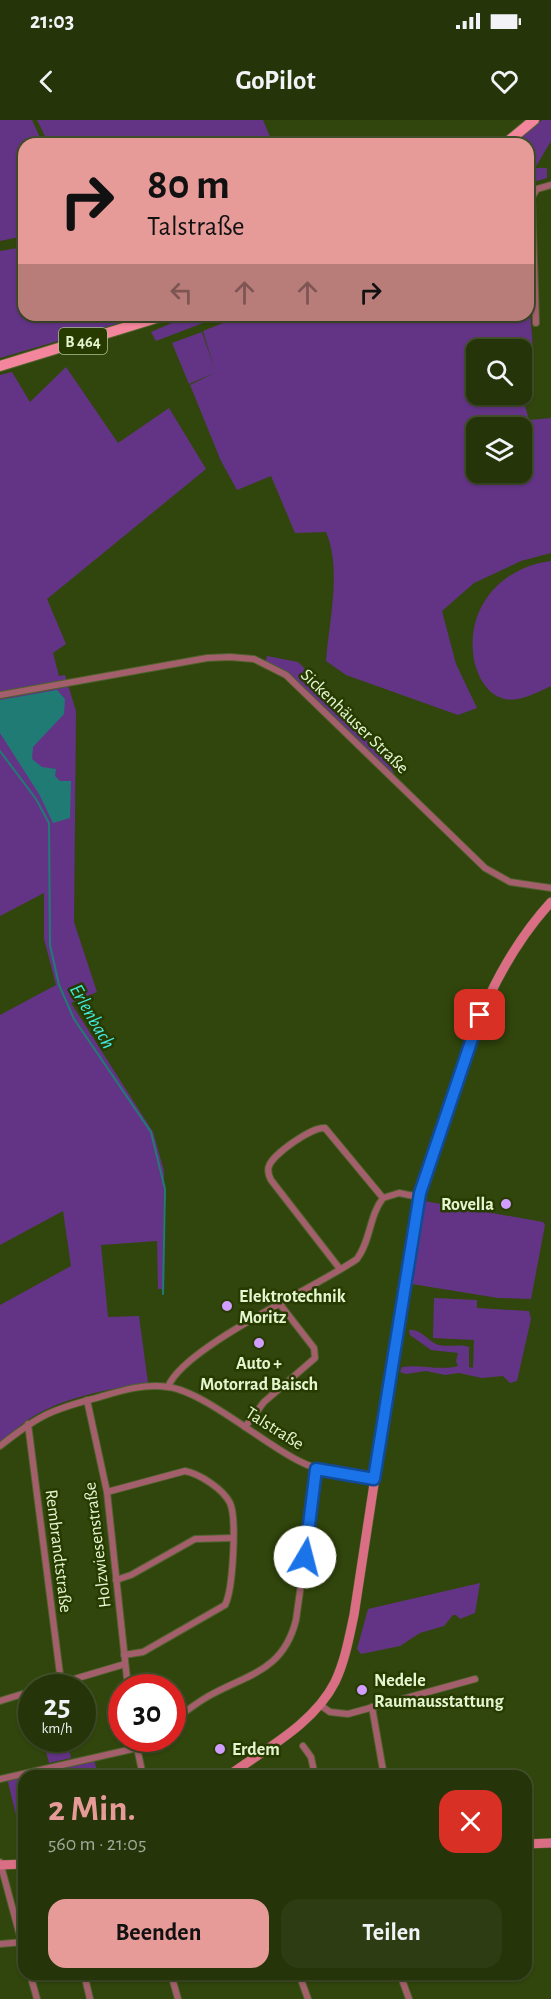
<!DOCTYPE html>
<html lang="de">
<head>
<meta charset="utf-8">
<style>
	body { margin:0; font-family:"Alegreya Sans",sans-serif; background:#2d3c12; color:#f1f3f6; height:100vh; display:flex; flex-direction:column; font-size:22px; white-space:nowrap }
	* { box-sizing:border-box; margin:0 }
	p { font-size:20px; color:#a3aa9c }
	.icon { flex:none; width:33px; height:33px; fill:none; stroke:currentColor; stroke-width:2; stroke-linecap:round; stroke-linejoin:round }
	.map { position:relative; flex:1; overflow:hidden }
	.sheet { position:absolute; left:18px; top:1650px; width:514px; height:210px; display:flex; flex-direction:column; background:#253409; border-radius:18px; box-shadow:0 2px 4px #0004,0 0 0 2px #424f2a }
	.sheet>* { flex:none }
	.guide { position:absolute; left:18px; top:18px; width:516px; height:183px; border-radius:18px; box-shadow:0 2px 4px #0004,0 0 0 2px #424f2a; background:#e69b98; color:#111; overflow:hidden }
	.controls { position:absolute; left:466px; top:219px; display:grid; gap:12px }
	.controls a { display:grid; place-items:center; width:66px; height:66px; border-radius:12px; background:#253409; box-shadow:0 2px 4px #0004,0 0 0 2px #424f2a; font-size:30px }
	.speed { position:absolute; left:18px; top:1554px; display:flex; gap:12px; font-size:30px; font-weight:700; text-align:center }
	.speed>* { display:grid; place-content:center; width:78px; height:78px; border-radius:50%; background:#253409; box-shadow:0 2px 4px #0004,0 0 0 2px #424f2a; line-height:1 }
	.speed small { font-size:15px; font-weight:400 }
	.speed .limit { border:9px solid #d22; background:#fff; color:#111 }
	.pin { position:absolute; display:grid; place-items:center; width:51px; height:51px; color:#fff; margin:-26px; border-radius:12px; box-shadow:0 3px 9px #0006 }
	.me { position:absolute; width:66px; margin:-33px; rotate:8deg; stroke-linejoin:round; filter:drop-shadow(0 0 4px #0008) }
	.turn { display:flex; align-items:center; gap:21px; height:126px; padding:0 30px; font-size:27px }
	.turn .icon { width:78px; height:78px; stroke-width:2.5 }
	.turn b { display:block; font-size:42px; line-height:51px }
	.lanes { display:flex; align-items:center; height:57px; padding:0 30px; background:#0003; justify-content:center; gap:30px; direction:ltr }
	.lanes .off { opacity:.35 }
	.round { display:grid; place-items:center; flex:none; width:63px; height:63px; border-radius:18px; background:#2d3c12 }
	.summary { display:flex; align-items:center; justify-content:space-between; height:102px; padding:0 30px }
	h1 { font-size:36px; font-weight:600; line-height:45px; color:#e69b98 }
	.action { display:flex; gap:12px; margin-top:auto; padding:12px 30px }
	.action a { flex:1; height:69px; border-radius:18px; background:#e69b98; color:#111; font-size:24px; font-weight:600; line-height:69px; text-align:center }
	.action a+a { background:#2d3c12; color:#f1f3f6 }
	.status { display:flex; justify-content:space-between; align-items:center; height:42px; padding:0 30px; background:#253409; direction:ltr }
	.status svg { height:16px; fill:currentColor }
	header { display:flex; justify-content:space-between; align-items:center; height:78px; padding:0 30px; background:#253409; font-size:27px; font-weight:600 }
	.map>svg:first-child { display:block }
	.green { fill:#633486; fill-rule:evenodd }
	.water { fill:#207b75 }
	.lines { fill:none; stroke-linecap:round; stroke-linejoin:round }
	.stream { stroke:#207b75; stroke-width:2 }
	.street-casing { stroke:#4e622b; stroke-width:8 }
	.secondary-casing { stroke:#4e622b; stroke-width:10 }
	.primary-casing { stroke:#4e622b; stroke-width:12 }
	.street { stroke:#a35f6c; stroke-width:6 }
	.secondary { stroke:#d96e85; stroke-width:9 }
	.primary { stroke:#f3869c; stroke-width:10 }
	.route-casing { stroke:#114b97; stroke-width:15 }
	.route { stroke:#1a73e8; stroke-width:10 }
	.poi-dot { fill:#d19dfe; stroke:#273b00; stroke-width:2 }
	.labels { text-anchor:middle; stroke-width:5; stroke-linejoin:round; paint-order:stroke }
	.shield { fill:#273b00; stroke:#abbe92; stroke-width:1.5 }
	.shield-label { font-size:16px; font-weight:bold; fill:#e4f6d0 }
	.street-label { font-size:18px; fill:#e4f6d0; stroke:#273b00 }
	.poi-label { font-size:18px; font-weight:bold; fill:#e4f6d0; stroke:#273b00; text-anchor:start }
	.water-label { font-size:20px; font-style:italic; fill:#41eade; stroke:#273b00 }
</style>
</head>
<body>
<div class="status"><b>21:03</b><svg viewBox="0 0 49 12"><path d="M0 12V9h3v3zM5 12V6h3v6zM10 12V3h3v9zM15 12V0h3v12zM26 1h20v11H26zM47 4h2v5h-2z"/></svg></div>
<header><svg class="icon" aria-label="back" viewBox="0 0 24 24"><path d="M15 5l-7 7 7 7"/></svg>GoPilot<svg class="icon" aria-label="heart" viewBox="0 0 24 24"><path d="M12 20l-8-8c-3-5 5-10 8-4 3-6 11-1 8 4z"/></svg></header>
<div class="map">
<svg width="551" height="1879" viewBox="0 0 551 1879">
	<rect width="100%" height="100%" fill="#31460c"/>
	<g class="green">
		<polygon points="0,0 32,0 43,24 24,24 24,116 0,121"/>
		<polygon points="37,0 263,0 273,24 49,24"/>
		<polygon points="542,0 551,0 551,21 535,48 547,48 547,58 530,63 531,95 528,96 528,24 513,24"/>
		<polygon points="24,127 24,195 131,195 133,199 0,238 0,131"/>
		<path d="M 528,164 L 534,243 L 522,247 L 522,230 L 477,230 L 477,274 L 522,275 L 529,300 L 551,298 L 551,433 L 521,441 L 474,463 L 442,491 L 456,544 L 477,588 L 458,595 L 346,555 L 326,541 C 329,501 342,449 326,412 L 295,413 L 271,356 L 237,370 L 221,341 L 190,265 L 216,252 L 189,264 L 172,223 L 202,212 L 215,251 L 203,211 C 226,203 255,186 279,199 L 289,195 L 528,195 ZM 477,308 L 522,308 L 522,352 L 477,352 Z"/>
		<polygon points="190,195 224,195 156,221 151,212"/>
		<path d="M 66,247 L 118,323 L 169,288 L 206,349 L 47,479 L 66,524 L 53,533 L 59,556 L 65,555 L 76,591 L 74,802 L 97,872 L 71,883 L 153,1012 L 164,1051 L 163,1169 L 158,1169 L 157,1121 L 101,1125 L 108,1197 L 139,1196 L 148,1263 C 115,1268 75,1275 45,1290 C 28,1298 14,1311 0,1322 L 0,1185 L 71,1146 L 63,1091 L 0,1125 L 0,895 L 56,865 L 44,819 L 44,773 L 0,796 L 0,255 L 12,252 L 30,282 Z"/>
		<path d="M 551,441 L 551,566 C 535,573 516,585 499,577 C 485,571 477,554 474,540 C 465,488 501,447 551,441 Z"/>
		<polygon points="267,536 298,542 331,574 365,618 390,645 397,661 304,569 265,543"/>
		<polygon points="424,1081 543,1102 545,1105 531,1179 498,1178 412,1164 415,1124"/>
		<path d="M 434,1178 L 477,1180 L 477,1188 L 529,1191 L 531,1199 L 517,1261 L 510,1263 L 503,1256 L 482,1258 L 459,1253 L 445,1255 L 426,1251 L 406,1254 L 400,1252 L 402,1247 C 420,1244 440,1251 458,1246 L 456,1241 L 458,1233 L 431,1230 L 410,1215 L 409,1210 C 420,1209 425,1217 434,1223 C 444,1229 459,1223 469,1227 L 469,1247 L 473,1248 L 474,1220 L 433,1218 Z"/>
		<polygon points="480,1463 475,1493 460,1499 456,1495 453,1495 444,1506 420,1513 400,1526 361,1534 357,1529 368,1489"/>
		<polygon points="43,1619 66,1619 71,1638 49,1643"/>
		<polygon points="94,1639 98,1656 24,1656 24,1728 7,1658"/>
	</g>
	<polygon class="water" points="57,570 65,579 64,594 33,627 32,639 42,647 56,649 55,656 60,661 71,661 70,698 53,703 39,674 0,613 0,580"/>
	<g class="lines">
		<polyline class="stream" points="0,631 36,679 49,703 50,825 59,865 74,899 151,1012 165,1069 163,1174"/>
		<g class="street-casing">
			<g id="street">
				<polyline points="536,203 532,77 537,69 551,65"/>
				<polyline points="0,575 207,538 230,537 254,539 286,555 485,748 510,762 551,768"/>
				<path d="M 340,1149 L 271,1060 C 269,1056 267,1051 269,1046 C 273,1034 313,1006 325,1008 L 383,1078"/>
				<path d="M 168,1267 C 183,1227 317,1167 357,1139 C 371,1120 369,1096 383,1078 L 399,1073 L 419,1077"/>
				<polyline points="87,1280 107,1372 128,1568"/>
				<polyline points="28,1304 61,1562"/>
				<polyline points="245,1307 264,1282 315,1238 314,1228 279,1183"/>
				<path d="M 0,1326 C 38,1296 50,1290 96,1278 C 120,1271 144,1263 168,1267 C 203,1271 264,1324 299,1341 C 322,1353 349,1355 374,1359"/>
				<path d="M 107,1372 L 185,1351 C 200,1354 223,1369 230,1383 C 237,1398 233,1470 225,1485 L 143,1532 L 124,1535"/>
				<polyline points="116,1460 131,1455 195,1419 232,1418"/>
				<polyline points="44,1568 125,1544"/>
				<polyline points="0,1581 32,1571"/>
				<polyline points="320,1585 330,1592 348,1594 475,1559"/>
				<polyline points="372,1587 384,1656"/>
				<path d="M 172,1601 C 184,1593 195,1584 207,1577 C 247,1554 283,1552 296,1500 L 317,1349"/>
				<polyline points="135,1618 143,1656"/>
				<polyline points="136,1623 147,1618"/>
				<polyline points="303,1626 311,1637 315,1656"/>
				<polyline points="0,1659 137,1628"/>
				<polyline points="0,1742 24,1831"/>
				<polyline points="0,1824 23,1822"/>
				<polyline points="30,1854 37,1879"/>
				<polyline points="84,1854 90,1879"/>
				<polyline points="171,1854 178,1879"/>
				<polyline points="299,1854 308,1879"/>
				<polyline points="400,1854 409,1879"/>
			</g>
		</g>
		<g class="secondary-casing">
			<g id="secondary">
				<path d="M 228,1656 C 265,1629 314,1604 335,1562 C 345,1541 349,1518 354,1495 L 411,1122 C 418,1075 432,1030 448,985 C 472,911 498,840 551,782"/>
				<polyline points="526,1724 551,1723"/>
				<polyline points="0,1745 24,1744"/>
			</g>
		</g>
		<g class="primary-casing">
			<g id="primary">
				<polyline points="505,24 534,0"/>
				<polyline points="0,246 166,195"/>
			</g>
		</g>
		<use href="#street" class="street"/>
		<use href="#secondary" class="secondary"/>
		<use href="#primary" class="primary"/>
	</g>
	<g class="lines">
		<g class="route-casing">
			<polyline id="route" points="305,1437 316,1349 374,1359 420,1073 480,895"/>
		</g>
		<use href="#route" class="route"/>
	</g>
	<g class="poi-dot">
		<circle cx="506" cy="1084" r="6"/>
		<circle cx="227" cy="1186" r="6"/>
		<circle cx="259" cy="1223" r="6"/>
		<circle cx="362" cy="1570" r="6"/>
		<circle cx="220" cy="1629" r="6"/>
	</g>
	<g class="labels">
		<rect class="shield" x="59" y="208" width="48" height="26" rx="4.5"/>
		<g class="shield-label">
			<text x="83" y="227">B 464</text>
		</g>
		<g class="street-label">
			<text transform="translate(355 601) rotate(44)" y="6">Sickenhäuser Straße</text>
			<text transform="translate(275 1308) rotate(32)" y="6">Talstraße</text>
			<text transform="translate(97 1425) rotate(-97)" y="6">Holzwiesenstraße</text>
			<text transform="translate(59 1431) rotate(83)" y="6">Rembrandtstraße</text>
		</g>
		<g class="poi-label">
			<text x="494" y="1090" text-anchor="end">Rovella</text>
			<text x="239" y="1182">Elektrotechnik<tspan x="239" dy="21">Moritz</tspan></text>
			<text x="259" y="1249" text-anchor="middle">Auto +<tspan x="259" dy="21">Motorrad Baisch</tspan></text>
			<text x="374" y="1566">Nedele<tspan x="374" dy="21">Raumausstattung</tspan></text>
			<text x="232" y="1635">Erdem</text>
		</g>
		<g class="water-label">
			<text transform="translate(93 896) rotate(60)" y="7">Erlenbach</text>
		</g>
	</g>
</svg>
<div class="controls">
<a><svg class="icon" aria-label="search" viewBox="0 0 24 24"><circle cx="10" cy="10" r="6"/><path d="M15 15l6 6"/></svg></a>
<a><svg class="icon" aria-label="layers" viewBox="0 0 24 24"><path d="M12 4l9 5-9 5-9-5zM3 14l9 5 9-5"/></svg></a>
</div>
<div class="speed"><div>25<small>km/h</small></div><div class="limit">30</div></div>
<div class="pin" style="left:480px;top:895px;background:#d93025"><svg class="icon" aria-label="arrive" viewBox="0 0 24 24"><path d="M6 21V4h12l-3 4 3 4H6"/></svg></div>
<svg class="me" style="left:305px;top:1437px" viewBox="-20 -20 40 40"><circle r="19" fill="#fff"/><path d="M0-13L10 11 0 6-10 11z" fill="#1a73e8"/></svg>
<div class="guide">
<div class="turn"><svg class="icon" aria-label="right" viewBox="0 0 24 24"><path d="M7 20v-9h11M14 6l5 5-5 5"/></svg><div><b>80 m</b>Talstraße</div></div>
<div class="lanes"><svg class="icon off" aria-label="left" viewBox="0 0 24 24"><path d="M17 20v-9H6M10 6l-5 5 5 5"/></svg><svg class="icon off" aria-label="ahead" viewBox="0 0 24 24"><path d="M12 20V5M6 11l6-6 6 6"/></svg><svg class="icon off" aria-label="ahead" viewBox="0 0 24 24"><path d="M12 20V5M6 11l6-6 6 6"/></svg><svg class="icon" aria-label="right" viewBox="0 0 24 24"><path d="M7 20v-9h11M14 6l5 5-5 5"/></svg></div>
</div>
<section class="sheet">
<div class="summary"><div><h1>2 Min.</h1><p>560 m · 21:05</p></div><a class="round" style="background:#d93025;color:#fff"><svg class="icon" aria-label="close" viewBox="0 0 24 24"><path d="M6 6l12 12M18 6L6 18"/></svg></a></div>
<div class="action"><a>Beenden</a><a>Teilen</a></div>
</section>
</div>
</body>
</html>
